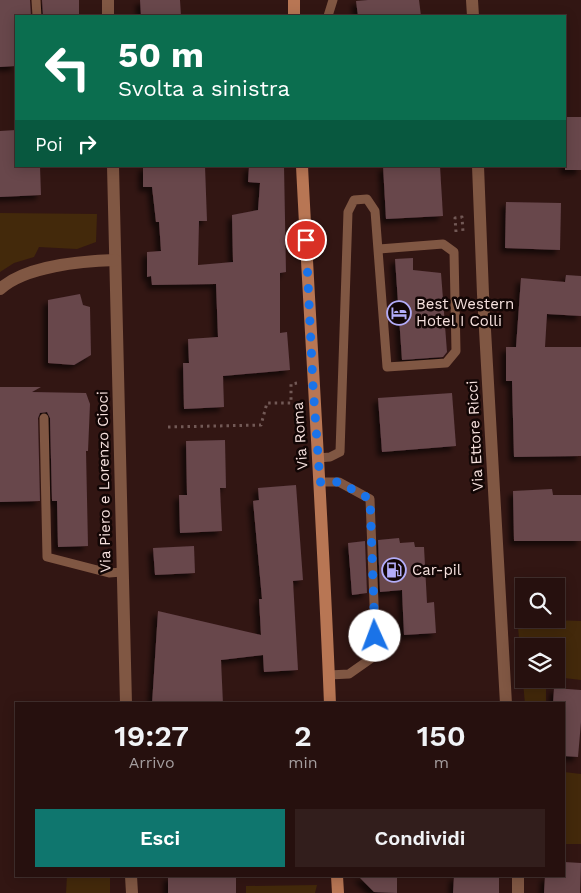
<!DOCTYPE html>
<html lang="it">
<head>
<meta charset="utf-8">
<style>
	body { margin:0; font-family:"Work Sans",sans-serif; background:#321e1c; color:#f1f3f6; height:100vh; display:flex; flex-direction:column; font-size:19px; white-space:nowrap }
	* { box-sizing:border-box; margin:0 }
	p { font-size:16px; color:#a49d9e }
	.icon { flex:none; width:28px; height:28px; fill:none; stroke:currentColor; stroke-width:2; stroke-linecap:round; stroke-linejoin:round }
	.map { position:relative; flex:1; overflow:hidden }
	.drawer { position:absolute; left:15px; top:702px; width:550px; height:175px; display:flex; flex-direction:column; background:#26100e; border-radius:0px; box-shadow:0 2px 12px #0003,0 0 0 1px #42302e }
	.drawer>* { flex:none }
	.hud { position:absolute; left:15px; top:15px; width:551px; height:152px; border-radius:0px; box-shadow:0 2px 12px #0003,0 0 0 1px #42302e; background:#0b6e4f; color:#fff; overflow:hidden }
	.controls { position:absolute; left:515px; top:578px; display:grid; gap:10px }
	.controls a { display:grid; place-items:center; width:50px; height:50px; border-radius:0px; background:#26100e; box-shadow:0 2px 12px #0003,0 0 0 1px #42302e; font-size:25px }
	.pin { position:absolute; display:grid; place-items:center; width:42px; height:42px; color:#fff; margin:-21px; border:2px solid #fff; border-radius:50%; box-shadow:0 1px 5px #0007 }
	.me { position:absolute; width:55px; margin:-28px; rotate:358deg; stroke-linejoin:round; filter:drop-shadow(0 0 4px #0008) }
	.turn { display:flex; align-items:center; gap:18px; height:105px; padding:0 20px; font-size:22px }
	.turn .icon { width:65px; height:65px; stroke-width:2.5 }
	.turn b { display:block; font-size:35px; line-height:42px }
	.then { display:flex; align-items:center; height:48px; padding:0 20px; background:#0003; gap:10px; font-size:19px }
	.eta { display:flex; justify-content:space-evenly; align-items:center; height:85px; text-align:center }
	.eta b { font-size:30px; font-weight:600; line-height:35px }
	.button { display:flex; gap:10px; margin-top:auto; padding:10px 20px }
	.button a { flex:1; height:58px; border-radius:0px; background:#0f766e; color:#fff; font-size:20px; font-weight:600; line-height:58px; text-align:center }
	.button a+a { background:#321e1c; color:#f1f3f6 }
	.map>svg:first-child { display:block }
	.green { fill:#43290b }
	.building { fill:#67464c; filter:url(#shadow) }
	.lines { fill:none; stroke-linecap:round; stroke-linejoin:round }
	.path { stroke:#725956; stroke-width:3; stroke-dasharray:2.5 4; stroke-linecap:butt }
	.lane { stroke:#805743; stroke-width:9 }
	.street { stroke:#805743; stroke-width:12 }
	.secondary { stroke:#b87654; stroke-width:12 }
	.route { stroke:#1a73e8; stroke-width:9; stroke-dasharray:0 16.2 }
	.labels { text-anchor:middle; stroke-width:5; stroke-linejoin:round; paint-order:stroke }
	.poi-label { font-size:15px; fill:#f6e1de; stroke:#120605; text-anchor:start }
	.street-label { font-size:15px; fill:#f6e1de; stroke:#120605 }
</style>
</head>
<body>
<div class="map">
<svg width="581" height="893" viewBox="0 0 581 893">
	<defs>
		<filter id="shadow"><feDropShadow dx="-4.5" dy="4.5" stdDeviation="2.5" flood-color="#0009"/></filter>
	</defs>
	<rect width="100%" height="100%" fill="#321613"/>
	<g class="green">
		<polygon points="0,213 97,214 96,242 77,249 39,247 34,257 14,263 0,272"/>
		<polygon points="517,616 524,617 524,619 581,621 581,680 556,677 556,646 524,646 524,679 546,679 546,704 525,704"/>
		<polygon points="564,772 581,774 581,844 564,844"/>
		<polygon points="67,876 110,876 110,893 66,893"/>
		<polygon points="317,885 315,893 246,893 246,886"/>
	</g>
	<g class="building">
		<polygon points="0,0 30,0 31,16 16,16 16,66 0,67"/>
		<polygon points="42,0 79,0 79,16 43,16"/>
		<polygon points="140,0 180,0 181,16 141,16"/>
		<polygon points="368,0 419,0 421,16 358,16 356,1"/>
		<rect x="565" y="117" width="16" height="53"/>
		<polygon points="16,130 16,166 40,166 41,195 0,197 0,131"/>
		<polygon points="143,166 205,166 207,221 199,221 198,265 233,262 232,215 258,210 260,183 248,182 249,166 284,166 286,272 280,273 280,333 287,332 290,370 223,376 224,407 184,409 183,363 189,363 188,339 218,337 216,284 152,285 151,276 147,277 147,252 161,251 159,222 156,222 152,187 143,187"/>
		<polygon points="383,166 440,166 443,216 386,219"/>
		<polygon points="506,202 561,203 560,250 505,248"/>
		<polygon points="413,258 413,270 441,273 447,352 443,357 402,360 395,259"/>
		<polygon points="566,275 581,276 581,316 547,314 545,347 581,347 581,456 514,457 512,381 506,381 506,347 516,347 521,278 565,282"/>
		<polygon points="80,294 83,305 90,307 91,355 74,365 48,363 48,300"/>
		<polygon points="0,387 41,387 32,392 86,393 90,404 88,451 86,451 88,546 58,547 57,501 52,501 50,418 47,412 40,413 38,418 40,501 0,502"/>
		<polygon points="452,393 456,446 382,452 378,398"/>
		<polygon points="225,440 226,488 220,488 222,531 180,533 179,495 187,495 186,441"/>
		<polygon points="296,485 303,580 293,581 298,670 264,672 263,655 221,660 223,704 152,704 158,611 261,635 259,599 262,599 253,501 259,500 258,488"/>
		<polygon points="552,489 553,495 581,495 581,541 514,541 513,491"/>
		<polygon points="399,538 400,543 414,542 415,547 424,547 427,603 434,602 436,633 404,635 402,590 380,592 378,540"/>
		<polygon points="365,541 367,593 352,595 348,543"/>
		<polygon points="194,546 195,573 155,575 153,548"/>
		<polygon points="554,688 581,690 581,722 578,757 564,756 564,704 553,704"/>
		<polygon points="564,862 581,863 580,893 544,893 545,876 564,876"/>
		<rect x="168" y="876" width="68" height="17"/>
		<polygon points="358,876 397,876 397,893 374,892"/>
		<polygon points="454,876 499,876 499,893 453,893"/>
	</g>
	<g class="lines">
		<g class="path">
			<polyline points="456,232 455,218 462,217 463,232 465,232"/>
			<polyline points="168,427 261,425 267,403 291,403 291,384 297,383"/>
		</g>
		<g class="lane">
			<polyline points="36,0 37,16"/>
			<polyline points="328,16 333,0"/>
			<polyline points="44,418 47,557 109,573 122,572"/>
			<polyline points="318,458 330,457 340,452 348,212 354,200 367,199 375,211 387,367 446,363 456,351 454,252 443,244 379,249"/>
			<polyline points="320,482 339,482 370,499 376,655 349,674 329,675"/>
		</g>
		<g class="street">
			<polyline points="108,0 108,16"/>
			<polyline points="472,0 473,16"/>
			<polyline points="113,166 126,704"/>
			<polyline points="478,166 483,294 506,704"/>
			<path d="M 0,289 C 25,266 82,261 115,260"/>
			<polyline points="131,876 132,893"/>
			<polyline points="518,893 518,876"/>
		</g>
		<g class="secondary">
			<polyline points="294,0 294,16"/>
			<path d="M 302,166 C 311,345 323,524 330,704"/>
			<polyline points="337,876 338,893"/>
		</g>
	</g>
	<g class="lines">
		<polyline class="route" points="306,240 313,386 320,482 339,482 370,499 375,636"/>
	</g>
	<defs>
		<g id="hotel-ring" transform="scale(1.25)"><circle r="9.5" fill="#120605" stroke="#b3adf9" stroke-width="1.5"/><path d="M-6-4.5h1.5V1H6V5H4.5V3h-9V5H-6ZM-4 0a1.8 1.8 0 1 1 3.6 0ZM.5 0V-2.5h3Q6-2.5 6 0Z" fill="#b3adf9"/></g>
		<g id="fuel-ring" transform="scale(1.25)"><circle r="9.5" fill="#120605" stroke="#b3adf9" stroke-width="1.5"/><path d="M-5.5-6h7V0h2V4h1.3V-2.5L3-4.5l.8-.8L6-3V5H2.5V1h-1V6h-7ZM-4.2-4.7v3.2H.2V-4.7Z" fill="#b3adf9"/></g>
	</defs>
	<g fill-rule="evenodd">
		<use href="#hotel-ring" x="399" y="313"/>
		<use href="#fuel-ring" x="394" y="570"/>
	</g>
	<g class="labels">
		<g class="poi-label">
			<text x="416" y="309">Best Western<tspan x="416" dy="17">Hotel I Colli</tspan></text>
			<text x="412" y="575">Car-pil</text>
		</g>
		<g class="street-label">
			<text transform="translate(300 436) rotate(-94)" y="5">Via Roma</text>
			<text transform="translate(475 436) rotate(-93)" y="5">Via Ettore Ricci</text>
			<text transform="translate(104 482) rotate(-91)" y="5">Via Piero e Lorenzo Cioci</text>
		</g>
	</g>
</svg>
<div class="controls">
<a><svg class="icon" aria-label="search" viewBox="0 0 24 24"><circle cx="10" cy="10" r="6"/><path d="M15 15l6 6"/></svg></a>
<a><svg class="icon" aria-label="layers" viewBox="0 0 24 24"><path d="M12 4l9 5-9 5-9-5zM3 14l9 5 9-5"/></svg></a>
</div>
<div class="pin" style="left:306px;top:240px;background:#d93025"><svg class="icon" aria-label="arrive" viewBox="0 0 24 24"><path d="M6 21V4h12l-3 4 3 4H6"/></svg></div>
<svg class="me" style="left:375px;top:636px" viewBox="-20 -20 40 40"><circle r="19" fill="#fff"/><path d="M0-13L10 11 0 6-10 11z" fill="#1a73e8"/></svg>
<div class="hud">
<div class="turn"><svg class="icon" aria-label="left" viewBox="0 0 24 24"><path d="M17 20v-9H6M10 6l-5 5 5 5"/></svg><div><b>50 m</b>Svolta a sinistra</div></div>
<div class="then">Poi<svg class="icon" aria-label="right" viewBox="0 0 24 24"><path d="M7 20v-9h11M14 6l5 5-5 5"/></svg></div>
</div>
<section class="drawer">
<div class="eta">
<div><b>19:27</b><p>Arrivo</p></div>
<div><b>2</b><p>min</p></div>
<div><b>150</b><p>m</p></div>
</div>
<div class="button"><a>Esci</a><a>Condividi</a></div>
</section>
</div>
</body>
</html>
